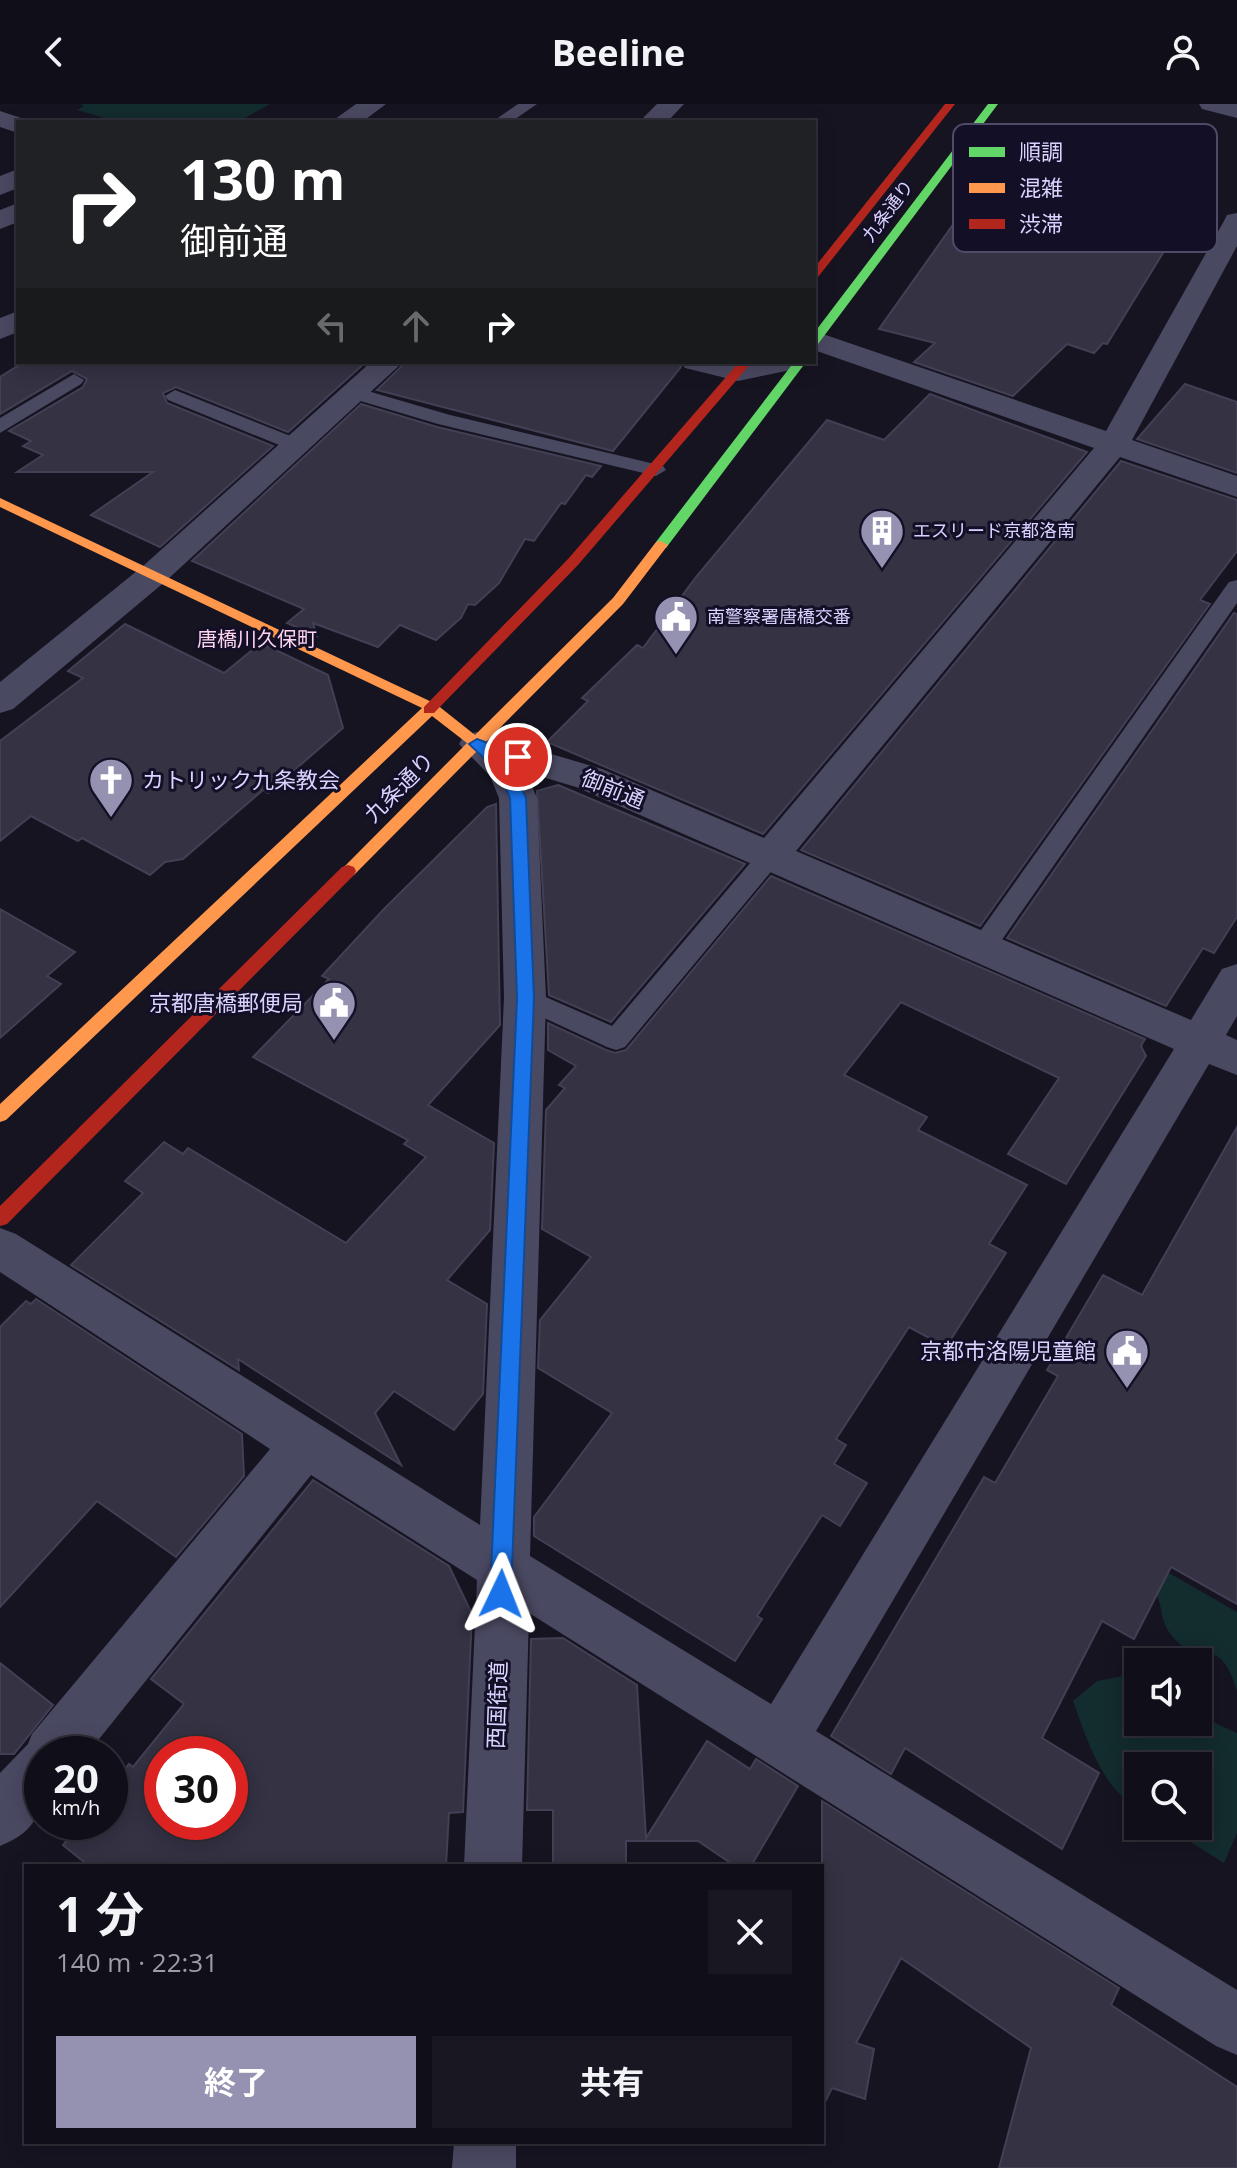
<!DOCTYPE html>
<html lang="ja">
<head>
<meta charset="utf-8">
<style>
	body { margin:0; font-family:"Open Sans","Noto Sans JP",sans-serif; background:#191822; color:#f1f3f6; height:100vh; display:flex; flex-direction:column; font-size:30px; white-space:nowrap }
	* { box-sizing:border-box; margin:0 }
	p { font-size:26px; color:#9c9ca2 }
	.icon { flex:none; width:44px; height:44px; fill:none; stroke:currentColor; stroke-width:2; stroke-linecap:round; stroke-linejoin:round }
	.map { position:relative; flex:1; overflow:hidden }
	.sheet { position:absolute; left:24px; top:1760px; width:800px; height:280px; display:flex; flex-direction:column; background:#100f19; border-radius:0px; box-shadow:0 4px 20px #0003,0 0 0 2px #302f38 }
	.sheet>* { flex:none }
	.hud { position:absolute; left:16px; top:16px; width:800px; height:244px; border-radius:0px; box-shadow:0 4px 20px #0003,0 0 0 2px #302f38; background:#202124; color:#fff; overflow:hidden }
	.tools { position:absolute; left:1124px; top:1544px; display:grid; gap:16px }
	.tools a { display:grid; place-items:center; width:88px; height:88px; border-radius:0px; background:#100f19; box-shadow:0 4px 20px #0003,0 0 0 2px #302f38; font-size:40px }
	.speed { position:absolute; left:24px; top:1632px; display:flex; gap:16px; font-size:40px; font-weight:700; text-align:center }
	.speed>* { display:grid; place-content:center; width:104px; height:104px; border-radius:50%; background:#100f19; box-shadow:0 4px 20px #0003,0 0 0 2px #302f38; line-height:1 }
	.speed small { font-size:20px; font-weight:400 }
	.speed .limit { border:12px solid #d22; background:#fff; color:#111 }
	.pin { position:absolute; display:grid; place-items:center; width:68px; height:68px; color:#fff; margin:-34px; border:4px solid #fff; border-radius:50%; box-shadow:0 2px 8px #0007 }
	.me { position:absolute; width:88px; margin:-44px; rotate:2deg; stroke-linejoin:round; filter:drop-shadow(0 0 6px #0008) }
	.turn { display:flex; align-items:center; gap:28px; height:168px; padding:0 32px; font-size:36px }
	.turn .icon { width:104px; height:104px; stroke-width:2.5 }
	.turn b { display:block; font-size:56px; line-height:68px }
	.lanes { display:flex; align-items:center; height:76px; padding:0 32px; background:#0003; justify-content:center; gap:40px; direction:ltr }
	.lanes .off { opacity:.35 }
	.round { display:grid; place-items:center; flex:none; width:84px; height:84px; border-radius:0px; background:#191822 }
	.headline { display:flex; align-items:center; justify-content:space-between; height:136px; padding:0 32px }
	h1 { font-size:48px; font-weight:700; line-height:60px }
	.action { display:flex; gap:16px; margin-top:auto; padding:16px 32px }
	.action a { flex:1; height:92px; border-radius:0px; background:#9591b1; color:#fff; font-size:32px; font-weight:700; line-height:92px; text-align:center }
	.action a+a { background:#191822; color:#f1f3f6 }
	header { display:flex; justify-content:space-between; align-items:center; height:104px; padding:0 32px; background:#100f19; font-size:36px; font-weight:700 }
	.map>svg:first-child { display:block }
	.green { fill:#132c2d }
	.building { fill:#343243; stroke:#433f54; stroke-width:2; fill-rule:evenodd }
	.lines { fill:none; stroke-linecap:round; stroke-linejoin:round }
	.lane { fill:#4a4962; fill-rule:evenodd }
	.street { fill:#4a4962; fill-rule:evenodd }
	.fast { fill:#63d668; fill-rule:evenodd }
	.slow { fill:#ff974d; fill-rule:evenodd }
	.jam { fill:#b3261e; fill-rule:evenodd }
	.route { fill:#1a73e8; stroke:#114b97; stroke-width:2 }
	.labels { text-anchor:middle; stroke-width:6; stroke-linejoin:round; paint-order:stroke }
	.far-street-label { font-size:18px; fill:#d9d4ff; stroke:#130f26 }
	.far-poi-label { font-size:18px; fill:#d9d4ff; stroke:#130f26; text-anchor:start }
	.far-neighbourhood-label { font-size:20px; fill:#ffd6f0; stroke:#130f26 }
	.poi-label { font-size:22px; fill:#d9d4ff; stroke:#130f26; text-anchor:end }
	.street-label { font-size:22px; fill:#d9d4ff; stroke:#130f26 }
	.key { fill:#130f26; stroke:#4e4a67; stroke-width:2 }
	.key-label { font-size:22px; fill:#d9d4ff }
</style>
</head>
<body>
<header><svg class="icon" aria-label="back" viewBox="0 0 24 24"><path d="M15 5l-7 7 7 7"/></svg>Beeline<svg class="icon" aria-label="person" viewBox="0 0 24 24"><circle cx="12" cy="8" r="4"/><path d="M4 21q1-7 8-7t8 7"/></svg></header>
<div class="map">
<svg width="1237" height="2064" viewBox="0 0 1237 2064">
	<rect width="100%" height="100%" fill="#161421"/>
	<g class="green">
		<polygon points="80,0 270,0 238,18 118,18 77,6 84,2"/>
		<path d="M 1155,1461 L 1237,1508 L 1237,1587 C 1220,1530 1203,1561 1180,1540 C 1154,1517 1168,1504 1151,1482 Z"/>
		<path d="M 1129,1571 L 1138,1576 L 1138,1618 L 1198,1618 L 1198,1611 L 1237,1629 L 1237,1729 L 1224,1759 L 1165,1722 L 1198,1722 L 1198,1662 L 1138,1662 L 1138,1705 C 1101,1682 1087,1636 1073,1597 L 1097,1577 Z"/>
	</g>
	<g class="building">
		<polygon points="991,67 1185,113 1107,240 1103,239 1094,249 1067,240 1013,292 914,258 935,239 879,225"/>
		<polygon points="24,258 366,258 288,328 176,283 163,289 167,299 273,342 160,443 91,411 153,368 17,368 43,351 23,342 31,337 9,327 83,283 87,275 72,267 0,310 0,273"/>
		<polygon points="406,258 677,258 681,263 613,347 377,286"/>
		<polygon points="1185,280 1237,298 1237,369 1137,335"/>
		<polygon points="930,290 1087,348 763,730 547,638 588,597 582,594 637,541 643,544 696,473 827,316 884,336"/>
		<polygon points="361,300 437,323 601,362 592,373 586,371 565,400 561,399 534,437 525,435 499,479 475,501 468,500 461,514 436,536 400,521 378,543 313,519 317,532 287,519 304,505 192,457"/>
		<polygon points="1121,357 1237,396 1237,447 1200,496 1210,500 980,822 801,746"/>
		<polygon points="1234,509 1237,510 1237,813 1214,849 1203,844 1166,902 1007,834"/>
		<polygon points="125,520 224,569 261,539 328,571 343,624 268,689 263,686 183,755 165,758 150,771 82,734 78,737 31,712 0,737 0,637 83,574 68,567"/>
		<polygon points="558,681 745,760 611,918 549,891 537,687"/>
		<polygon points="496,700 500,921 428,1001 494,1039 490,1126 447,1176 487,1200 483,1290 454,1326 394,1287 375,1309 401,1361 238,1255 239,1266 71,1161 143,1089 125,1077 164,1038 183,1050 188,1044 346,1139 426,1053 404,1040 408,1036 253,953 329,875 322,872 384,805 487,703"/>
		<polygon points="771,772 1145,935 1141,942 1146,952 1066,1080 1008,1050 1059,974 901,898 844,971 927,1013 918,1026 1027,1081 989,1140 1006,1149 946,1243 909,1223 836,1335 846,1341 834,1360 867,1379 840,1422 822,1411 757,1512 762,1515 735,1557 534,1432 534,1413 612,1309 538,1264 540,1216 591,1153 542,1125 546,1006 565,984 559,981 576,962 548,946 548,919 606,946 615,949 626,946"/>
		<polygon points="0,805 75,848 47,872 61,880 0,934"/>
		<polygon points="1237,1023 1237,1500 1171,1463 1134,1535 1102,1517 1042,1634 1099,1669 1062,1745 905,1644 891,1670 831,1632 984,1373 995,1379 1058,1272 1047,1266 1103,1171 1142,1191"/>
		<polygon points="36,1195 242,1330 244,1372 176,1453 97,1397 0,1503 0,1223 26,1197 31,1200"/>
		<path d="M 313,1376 L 449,1462 L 472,1510 L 463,1708 L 449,1709 L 446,1762 L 89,1762 L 63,1741 L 82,1718 L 110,1718 L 110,1684 L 129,1660 L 133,1663 L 184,1600 L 151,1575 ZM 162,1650 L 230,1650 L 230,1718 L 162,1718 Z"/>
		<polygon points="563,1534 637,1581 646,1734 707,1637 750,1665 756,1655 798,1682 751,1762 735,1762 698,1737 626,1737 626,1761 553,1762 553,1706 527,1706 531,1535"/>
		<polygon points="0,1559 53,1601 14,1650 0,1650"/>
		<polygon points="822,1697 1119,1884 1111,1901 1237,1983 1237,2064 999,2064 1031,1944 901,1854 856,1939 874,1945 865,1995 832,1984 822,2004"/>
	</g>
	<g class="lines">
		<g class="lane">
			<polygon points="518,0 537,0 511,18 492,18"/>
			<polygon points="74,270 84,276 81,280 0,329 0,314"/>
			<polygon points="354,283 450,311 663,362 666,366 656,372 438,320 347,293 344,289"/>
			<polygon points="175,286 303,337 306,341 296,347 289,345 168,296 165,292"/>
			<polygon points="1237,476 1237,499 992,850 983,853 974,850 970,843 974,836 1229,478"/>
			<polygon points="771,742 780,745 783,751 780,757 625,943 616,946 607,943 516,901 512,894 516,887 525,884 612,922 762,745"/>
		</g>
		<g class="street">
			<polygon points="356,0 386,0 362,18 331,18"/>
			<polygon points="657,0 684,0 667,18 639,18"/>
			<polygon points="1199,0 1237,0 1237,14 1202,5"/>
			<polygon points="0,7 27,16 28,18 18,18 18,29 0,23"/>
			<polygon points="18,65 18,84 0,91 0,72"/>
			<polygon points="18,99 18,118 0,125 0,106"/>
			<path d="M 1237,109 L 1237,142 L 1132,336 L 1237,372 L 1237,393 L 1120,353 L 796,747 L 1191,916 L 1222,865 L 1237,860 L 1237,912 L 1226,931 L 1237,936 L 1237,971 L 1209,960 L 816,1627 L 1237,1886 L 1237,1951 L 1216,1942 L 529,1509 L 522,1762 L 464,1762 L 477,1476 L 311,1371 L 87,1650 L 42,1650 C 42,1695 48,1723 0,1742 L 0,1669 L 28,1640 L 32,1630 L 270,1345 L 0,1168 L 0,1124 L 16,1130 L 480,1421 L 504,894 L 499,694 L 490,672 L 459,640 L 464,631 L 477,628 L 602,665 L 764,734 L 1094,344 L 814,246 L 814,227 L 1106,327 L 1224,117 L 1227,111 ZM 526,668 L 576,683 L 1174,945 L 771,1600 L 530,1452 L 546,894 L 537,694 Z"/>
			<polygon points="18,207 18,228 0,235 0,214"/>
			<polygon points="371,258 403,258 167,476 13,605 0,609 0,578 143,462"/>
			<polygon points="680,258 805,258 800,264 738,277 685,264"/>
			<polygon points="454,2038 516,2038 516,2064 452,2064"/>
		</g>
		<g class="fast">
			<polygon points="988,0 998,0 818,240 814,241 814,229"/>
			<polygon points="794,258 806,258 666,444 656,444 656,438"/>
		</g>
		<polygon class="slow" points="0,394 436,600 475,631 613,494 656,438 661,437 668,441 623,500 354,771 348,773 340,767 467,639 432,612 6,1016 0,1018 0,1000 422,604 0,403"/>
		<g class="jam">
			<polygon points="945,0 955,0 818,173 814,174 814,164"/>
			<polygon points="739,258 752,258 578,461 434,609 424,609 424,603 568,455"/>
			<polygon points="348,761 354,763 356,767 354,771 7,1120 0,1122 0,1102 342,763"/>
		</g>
	</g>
	<polygon class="route" points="477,635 525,653 518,658 502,653 513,665 526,694 534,894 511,1490 508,1498 501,1501 493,1498 490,1490 517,894 510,694 499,668 469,640"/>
	<defs>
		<g id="building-pin" transform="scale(2.3)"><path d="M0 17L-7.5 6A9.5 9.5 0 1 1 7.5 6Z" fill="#9591b1" stroke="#130f26"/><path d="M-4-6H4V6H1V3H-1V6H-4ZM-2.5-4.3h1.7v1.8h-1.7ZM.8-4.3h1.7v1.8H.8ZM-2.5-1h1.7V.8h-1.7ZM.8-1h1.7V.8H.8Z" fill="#fff"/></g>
		<g id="civic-pin" transform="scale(2.3)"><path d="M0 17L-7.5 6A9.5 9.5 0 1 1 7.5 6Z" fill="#9591b1" stroke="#130f26"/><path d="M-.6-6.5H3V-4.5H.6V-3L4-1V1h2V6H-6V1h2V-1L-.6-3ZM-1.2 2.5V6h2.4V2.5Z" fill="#fff"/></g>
		<g id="church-pin" transform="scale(2.3)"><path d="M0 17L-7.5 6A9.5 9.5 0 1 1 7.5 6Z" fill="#9591b1" stroke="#130f26"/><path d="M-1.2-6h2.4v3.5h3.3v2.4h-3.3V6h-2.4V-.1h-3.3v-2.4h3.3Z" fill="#fff"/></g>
	</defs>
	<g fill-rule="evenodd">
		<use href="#building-pin" x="882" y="427"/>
		<use href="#civic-pin" x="676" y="513"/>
		<use href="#church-pin" x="111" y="676"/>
		<use href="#civic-pin" x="334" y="899"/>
		<use href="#civic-pin" x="1127" y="1247"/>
	</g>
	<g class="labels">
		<g class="far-street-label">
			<text transform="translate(888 107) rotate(-53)" y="6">九条通り</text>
		</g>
		<g class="far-poi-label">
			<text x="913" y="433">エスリード京都洛南</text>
			<text x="707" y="519">南警察署唐橋交番</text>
		</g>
		<g class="far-neighbourhood-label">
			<text x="257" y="542">唐橋川久保町</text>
		</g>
		<g class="poi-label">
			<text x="142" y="684" text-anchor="start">カトリック九条教会</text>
			<text x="303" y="907">京都唐橋郵便局</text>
			<text x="1096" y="1255">京都市洛陽児童館</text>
		</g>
		<g class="street-label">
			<text transform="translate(399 683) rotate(-45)" y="8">九条通り</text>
			<text transform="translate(613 685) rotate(22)" y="8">御前通</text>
			<text transform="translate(497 1601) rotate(-88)" y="8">西国街道</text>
		</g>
	</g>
	<rect x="953" y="20" width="264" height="128" rx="12" class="key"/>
	<rect x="969" y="43" width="36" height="10" fill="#63d668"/>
	<rect x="969" y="79" width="36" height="10" fill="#ff974d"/>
	<rect x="969" y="115" width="36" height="10" fill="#b3261e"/>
	<g class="key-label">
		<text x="1019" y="56">順調</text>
		<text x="1019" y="92">混雑</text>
		<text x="1019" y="128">渋滞</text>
	</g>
</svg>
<div class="tools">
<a><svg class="icon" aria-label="sound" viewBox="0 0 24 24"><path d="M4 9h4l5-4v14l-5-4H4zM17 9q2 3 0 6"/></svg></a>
<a><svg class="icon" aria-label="search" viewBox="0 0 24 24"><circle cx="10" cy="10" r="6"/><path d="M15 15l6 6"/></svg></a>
</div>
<div class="speed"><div>20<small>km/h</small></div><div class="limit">30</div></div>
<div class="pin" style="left:518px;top:653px;background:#d93025"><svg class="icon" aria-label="arrive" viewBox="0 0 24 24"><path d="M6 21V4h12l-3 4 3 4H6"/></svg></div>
<svg class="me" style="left:501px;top:1490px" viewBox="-20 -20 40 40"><path d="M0-17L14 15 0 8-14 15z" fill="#1a73e8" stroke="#fff" stroke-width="4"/></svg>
<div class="hud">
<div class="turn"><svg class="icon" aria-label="right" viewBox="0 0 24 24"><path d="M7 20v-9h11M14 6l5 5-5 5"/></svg><div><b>130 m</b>御前通</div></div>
<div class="lanes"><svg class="icon off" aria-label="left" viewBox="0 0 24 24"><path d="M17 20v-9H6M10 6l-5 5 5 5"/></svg><svg class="icon off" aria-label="ahead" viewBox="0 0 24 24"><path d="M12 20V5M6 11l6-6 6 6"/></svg><svg class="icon" aria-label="right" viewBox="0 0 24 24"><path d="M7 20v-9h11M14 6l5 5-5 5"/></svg></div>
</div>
<section class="sheet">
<div class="headline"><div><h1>1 分</h1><p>140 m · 22:31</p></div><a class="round"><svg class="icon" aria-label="close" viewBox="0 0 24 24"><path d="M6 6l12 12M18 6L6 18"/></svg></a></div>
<div class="action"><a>終了</a><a>共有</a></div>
</section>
</div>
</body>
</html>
